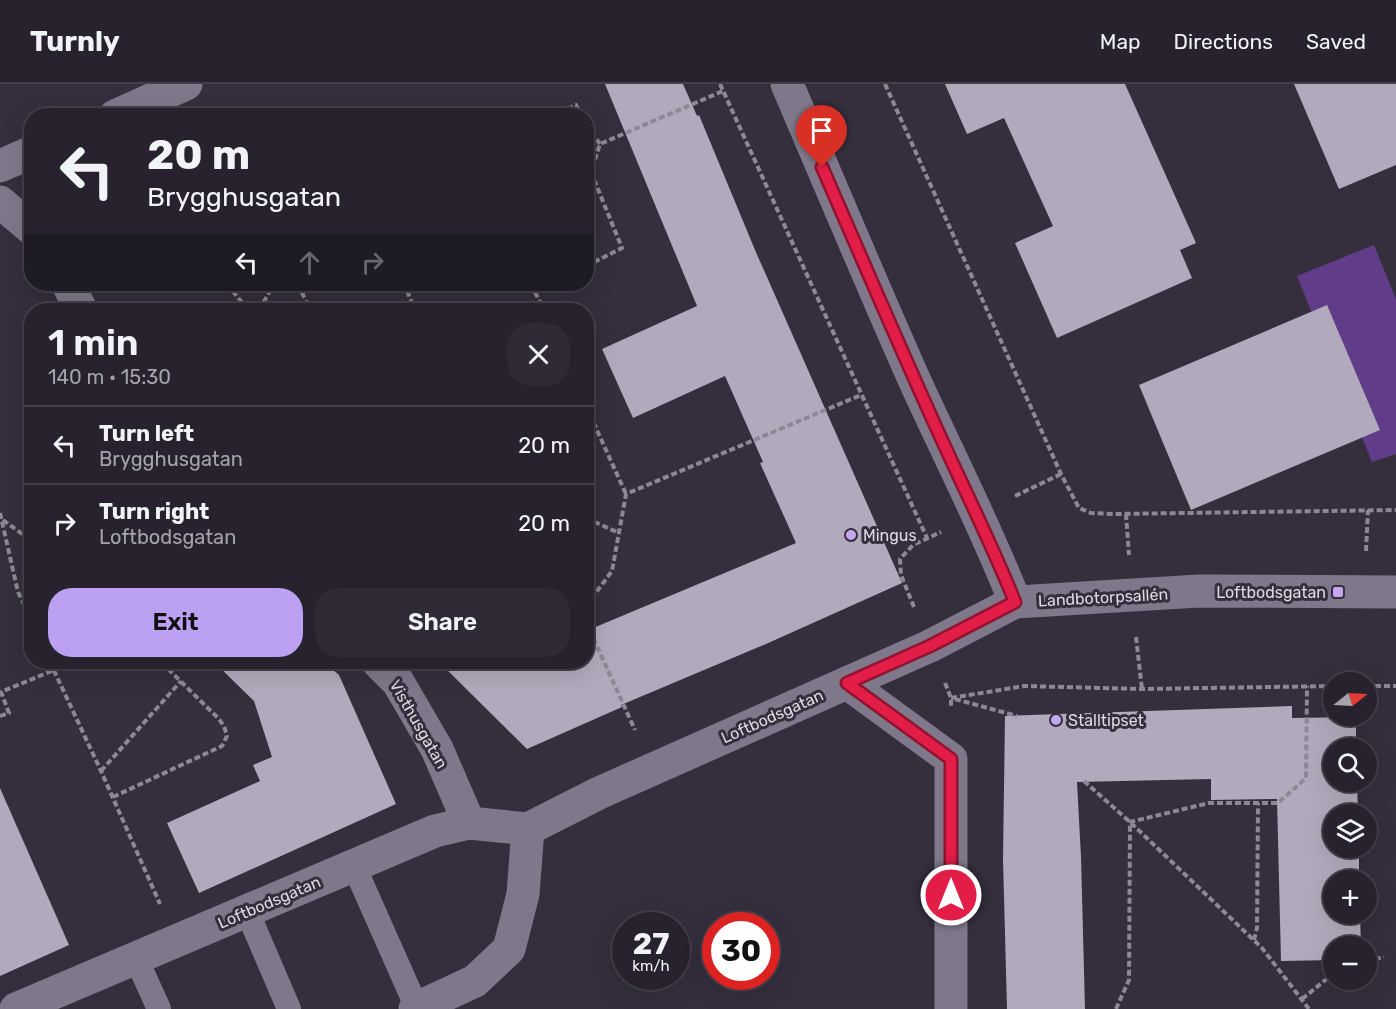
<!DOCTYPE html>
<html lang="en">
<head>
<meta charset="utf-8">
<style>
	body { margin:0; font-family:Rubik,sans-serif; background:#2f2a36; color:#f1f3f6; height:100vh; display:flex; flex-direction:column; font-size:22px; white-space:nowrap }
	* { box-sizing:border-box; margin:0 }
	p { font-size:20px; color:#a4a4aa }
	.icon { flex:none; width:33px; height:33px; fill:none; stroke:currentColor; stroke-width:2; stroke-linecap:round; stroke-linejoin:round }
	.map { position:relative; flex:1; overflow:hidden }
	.panel { position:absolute; left:24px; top:219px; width:570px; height:366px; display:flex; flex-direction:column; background:#27222e; border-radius:24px; box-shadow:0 6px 24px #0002,0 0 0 2px #433f4a }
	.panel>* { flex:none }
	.hud { position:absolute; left:24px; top:24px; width:570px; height:183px; border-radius:24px; box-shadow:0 6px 24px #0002,0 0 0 2px #433f4a; background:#27222e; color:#f1f3f6; overflow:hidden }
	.needle { width:39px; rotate:72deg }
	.fabs { position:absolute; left:1323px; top:588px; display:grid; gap:12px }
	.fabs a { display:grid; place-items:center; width:54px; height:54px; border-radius:50%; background:#27222e; box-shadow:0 6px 24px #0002,0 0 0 2px #433f4a; font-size:30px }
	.speed { position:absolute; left:612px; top:828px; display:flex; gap:12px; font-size:30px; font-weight:700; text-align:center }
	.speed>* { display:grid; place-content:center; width:78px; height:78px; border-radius:50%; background:#27222e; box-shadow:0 6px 24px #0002,0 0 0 2px #433f4a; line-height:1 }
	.speed small { font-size:15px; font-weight:400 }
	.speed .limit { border:9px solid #d22; background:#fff; color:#111 }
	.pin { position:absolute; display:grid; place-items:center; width:51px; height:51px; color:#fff; margin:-62px -26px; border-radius:50% 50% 50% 0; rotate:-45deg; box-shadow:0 0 6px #0007 }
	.pin .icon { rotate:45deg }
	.me { position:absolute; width:66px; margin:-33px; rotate:0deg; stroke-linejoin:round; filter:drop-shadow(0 0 4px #0008) }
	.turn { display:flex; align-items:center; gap:21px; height:126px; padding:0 24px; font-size:27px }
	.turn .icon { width:78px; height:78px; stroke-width:2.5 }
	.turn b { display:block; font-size:42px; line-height:51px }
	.lanes { display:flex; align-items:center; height:57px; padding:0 24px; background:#0003; justify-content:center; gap:30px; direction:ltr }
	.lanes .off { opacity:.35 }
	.round { display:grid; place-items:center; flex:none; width:63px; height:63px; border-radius:24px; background:#2f2a36 }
	.headline { display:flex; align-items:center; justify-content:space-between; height:102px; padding:0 24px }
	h1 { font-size:36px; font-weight:600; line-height:45px }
	.action { display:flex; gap:12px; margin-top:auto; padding:12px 24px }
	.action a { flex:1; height:69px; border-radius:24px; background:#bca0f2; color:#111; font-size:24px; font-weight:600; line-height:69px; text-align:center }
	.action a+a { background:#2f2a36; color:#f1f3f6 }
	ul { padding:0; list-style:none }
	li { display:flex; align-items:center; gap:18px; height:78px; padding:0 24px; border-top:2px solid #433f4a }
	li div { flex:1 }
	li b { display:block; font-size:22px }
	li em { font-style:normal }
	header { display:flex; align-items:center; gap:36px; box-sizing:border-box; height:84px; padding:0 30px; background:#27222e; border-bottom:2px solid #433f4a }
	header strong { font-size:28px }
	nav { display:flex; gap:33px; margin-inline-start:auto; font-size:21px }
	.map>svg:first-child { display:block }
	.green { fill:#613d89 }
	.building { fill:#b1aabc }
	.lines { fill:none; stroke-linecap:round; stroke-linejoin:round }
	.path { stroke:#8d8894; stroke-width:4; stroke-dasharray:6 3; stroke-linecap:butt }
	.lane { stroke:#7f788a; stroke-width:24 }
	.street { stroke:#7f788a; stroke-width:33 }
	.secondary { stroke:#7f788a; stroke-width:33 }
	.route-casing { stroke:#92132f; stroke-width:15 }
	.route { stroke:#e11d48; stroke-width:10 }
	.poi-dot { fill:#c6a6f0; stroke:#342e3d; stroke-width:2 }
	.labels { text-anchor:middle; stroke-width:6; stroke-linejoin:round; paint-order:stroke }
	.poi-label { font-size:16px; fill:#dedae4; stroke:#342e3d; text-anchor:start }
	.street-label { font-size:16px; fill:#dedae4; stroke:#342e3d }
</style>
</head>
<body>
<header>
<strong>Turnly</strong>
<nav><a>Map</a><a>Directions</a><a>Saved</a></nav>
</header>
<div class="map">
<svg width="1396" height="925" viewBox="0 0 1396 925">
	<rect width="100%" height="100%" fill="#342e3d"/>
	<polygon class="green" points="1374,161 1396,215 1396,370 1372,378 1297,192"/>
	<g class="building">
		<polygon points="605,0 683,0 697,32 699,31 755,166 902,499 766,560 621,621 622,623 527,665 439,578 586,578 586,547 796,459 760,379 763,378 725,292 633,334 602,265 697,222"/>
		<polygon points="945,0 1125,0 1196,159 1180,166 1192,194 1057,254 1015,159 1053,142 1004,34 967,50"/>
		<polygon points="1294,0 1396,0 1396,81 1339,105"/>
		<polygon points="1327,221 1380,346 1191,426 1139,301"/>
		<polygon points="214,578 324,578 339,591 396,720 199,809 167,739 260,697 253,681 272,673 254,617"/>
		<polygon points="1292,622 1292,634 1356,633 1356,664 1334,664 1334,698 1357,698 1358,730 1334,730 1334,764 1359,764 1359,796 1334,796 1334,830 1360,830 1361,862 1334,862 1334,876 1281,877 1277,715 1211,716 1211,695 1077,698 1081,773 1085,925 1007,925 1003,775 1005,632"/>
		<polygon points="0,704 69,861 0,892"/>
	</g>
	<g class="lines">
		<g class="path">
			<polyline points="720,0 927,454"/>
			<polyline points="885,0 1061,390 1079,424 1091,429 1115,430 1396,426"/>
			<polyline points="551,32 576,21 581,32"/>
			<polyline points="586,41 600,60"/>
			<polyline points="586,182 622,164 591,88 600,60 723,7"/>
			<polyline points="227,200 248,226"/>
			<polyline points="298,200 310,226"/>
			<polyline points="531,200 544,226"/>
			<polyline points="407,207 415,226"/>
			<polyline points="535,208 553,200"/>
			<polyline points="259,226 274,200"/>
			<polyline points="586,322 626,410"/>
			<polyline points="1015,412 1061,390"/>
			<polyline points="0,429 18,508 32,537"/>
			<polyline points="1126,430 1129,471"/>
			<polyline points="586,434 619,449"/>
			<polyline points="3,436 32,457"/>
			<polyline points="1366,467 1368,426"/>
			<polyline points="586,522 612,487 626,410 861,311"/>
			<polyline points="914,523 901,491 900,475 913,461 941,448"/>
			<polyline points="586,538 635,646"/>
			<polyline points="1136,553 1142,605"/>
			<polyline points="50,578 101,687 160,820"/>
			<polyline points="945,599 951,614 951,624"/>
			<polyline points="1366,602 1396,602"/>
			<polyline points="951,614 1024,602 1142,605 1334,602"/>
			<polyline points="955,615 1017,632"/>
			<polyline points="0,632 9,629 1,608 54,586"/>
			<polyline points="101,687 181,597"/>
			<polyline points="1084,697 1130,738 1262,864 1309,925"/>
			<polyline points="113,713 222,662 227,652 224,642 218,634 161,578"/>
			<polyline points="1254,856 1257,844 1258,719"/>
			<polyline points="1366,877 1384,873"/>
			<polyline points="1302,915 1334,889"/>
			<polyline points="1116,925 1129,896 1130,738 1209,719 1278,719 1306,694 1307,602"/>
		</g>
		<g class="lane">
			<polyline points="354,782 417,924"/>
			<polyline points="247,827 289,925"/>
			<polyline points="136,874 159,925"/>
		</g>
		<g class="street">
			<polyline points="115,32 186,0"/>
			<polyline points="0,82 32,68"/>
			<polyline points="0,118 32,145"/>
			<polyline points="68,200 81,226"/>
			<polyline points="378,578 398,598 437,665 469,739"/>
			<polyline points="847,599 951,675 951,925"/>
			<polyline points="16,925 435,747 469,739 528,745 599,709 930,562 1015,518"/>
			<polyline points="415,925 475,897 509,865 523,810 528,745"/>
		</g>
		<path class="secondary" d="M 787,0 C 829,98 870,196 913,293 C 947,368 985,441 1015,518 L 1199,507 L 1396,508"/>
	</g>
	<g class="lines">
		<g class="route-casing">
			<path id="route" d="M 822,83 C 860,170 897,257 936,343 C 962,401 991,458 1015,518 L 930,562 L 847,599 L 951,675 L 951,811"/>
		</g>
		<use href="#route" class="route"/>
	</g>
	<g class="poi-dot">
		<circle cx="851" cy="451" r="6"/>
		<rect x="1332" y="502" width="12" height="12" rx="3"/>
		<circle cx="1056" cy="636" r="6"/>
	</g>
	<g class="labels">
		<g class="poi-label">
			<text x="863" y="457">Mingus</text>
			<text x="1326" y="514" text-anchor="end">Loftbodsgatan</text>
			<text x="1068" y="642">Stalltipset</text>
		</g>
		<g class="street-label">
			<text transform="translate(1103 513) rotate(-3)" y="6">Landbotorpsallén</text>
			<text transform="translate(772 632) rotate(-24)" y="6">Loftbodsgatan</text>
			<text transform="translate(419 640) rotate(60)" y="6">Visthusgatan</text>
			<text transform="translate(269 818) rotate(-23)" y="6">Loftbodsgatan</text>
		</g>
	</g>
</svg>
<div class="fabs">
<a><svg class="needle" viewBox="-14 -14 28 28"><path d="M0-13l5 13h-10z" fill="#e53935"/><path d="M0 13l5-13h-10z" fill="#a4a4aa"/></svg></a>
<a><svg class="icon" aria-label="search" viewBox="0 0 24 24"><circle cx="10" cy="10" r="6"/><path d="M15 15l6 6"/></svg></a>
<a><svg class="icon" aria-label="layers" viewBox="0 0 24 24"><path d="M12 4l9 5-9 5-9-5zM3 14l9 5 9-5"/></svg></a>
<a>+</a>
<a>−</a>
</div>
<div class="speed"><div>27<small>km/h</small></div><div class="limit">30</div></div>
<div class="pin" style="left:822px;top:83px;background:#d93025"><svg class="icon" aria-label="arrive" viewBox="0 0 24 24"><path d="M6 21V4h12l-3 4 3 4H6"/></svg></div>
<svg class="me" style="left:951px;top:811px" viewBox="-20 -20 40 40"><circle r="17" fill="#e11d48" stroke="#fff" stroke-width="3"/><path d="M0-11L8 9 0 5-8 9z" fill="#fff"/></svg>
<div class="hud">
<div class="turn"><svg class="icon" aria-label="left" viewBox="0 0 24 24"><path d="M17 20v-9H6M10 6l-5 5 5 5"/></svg><div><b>20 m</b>Brygghusgatan</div></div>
<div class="lanes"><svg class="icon" aria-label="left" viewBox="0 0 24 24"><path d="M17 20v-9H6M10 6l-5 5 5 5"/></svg><svg class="icon off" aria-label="ahead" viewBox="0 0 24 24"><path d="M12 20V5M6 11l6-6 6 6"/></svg><svg class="icon off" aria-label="right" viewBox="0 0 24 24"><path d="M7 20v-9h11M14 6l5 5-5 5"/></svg></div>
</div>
<section class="panel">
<div class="headline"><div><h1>1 min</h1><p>140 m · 15:30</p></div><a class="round"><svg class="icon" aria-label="close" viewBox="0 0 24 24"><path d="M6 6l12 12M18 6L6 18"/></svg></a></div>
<ul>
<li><svg class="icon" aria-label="left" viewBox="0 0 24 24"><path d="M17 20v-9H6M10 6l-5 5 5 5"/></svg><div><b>Turn left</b><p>Brygghusgatan</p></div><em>20 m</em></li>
<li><svg class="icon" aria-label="right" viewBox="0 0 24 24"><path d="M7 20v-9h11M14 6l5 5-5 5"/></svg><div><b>Turn right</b><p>Loftbodsgatan</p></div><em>20 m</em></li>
</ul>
<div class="action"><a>Exit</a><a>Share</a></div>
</section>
</div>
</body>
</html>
